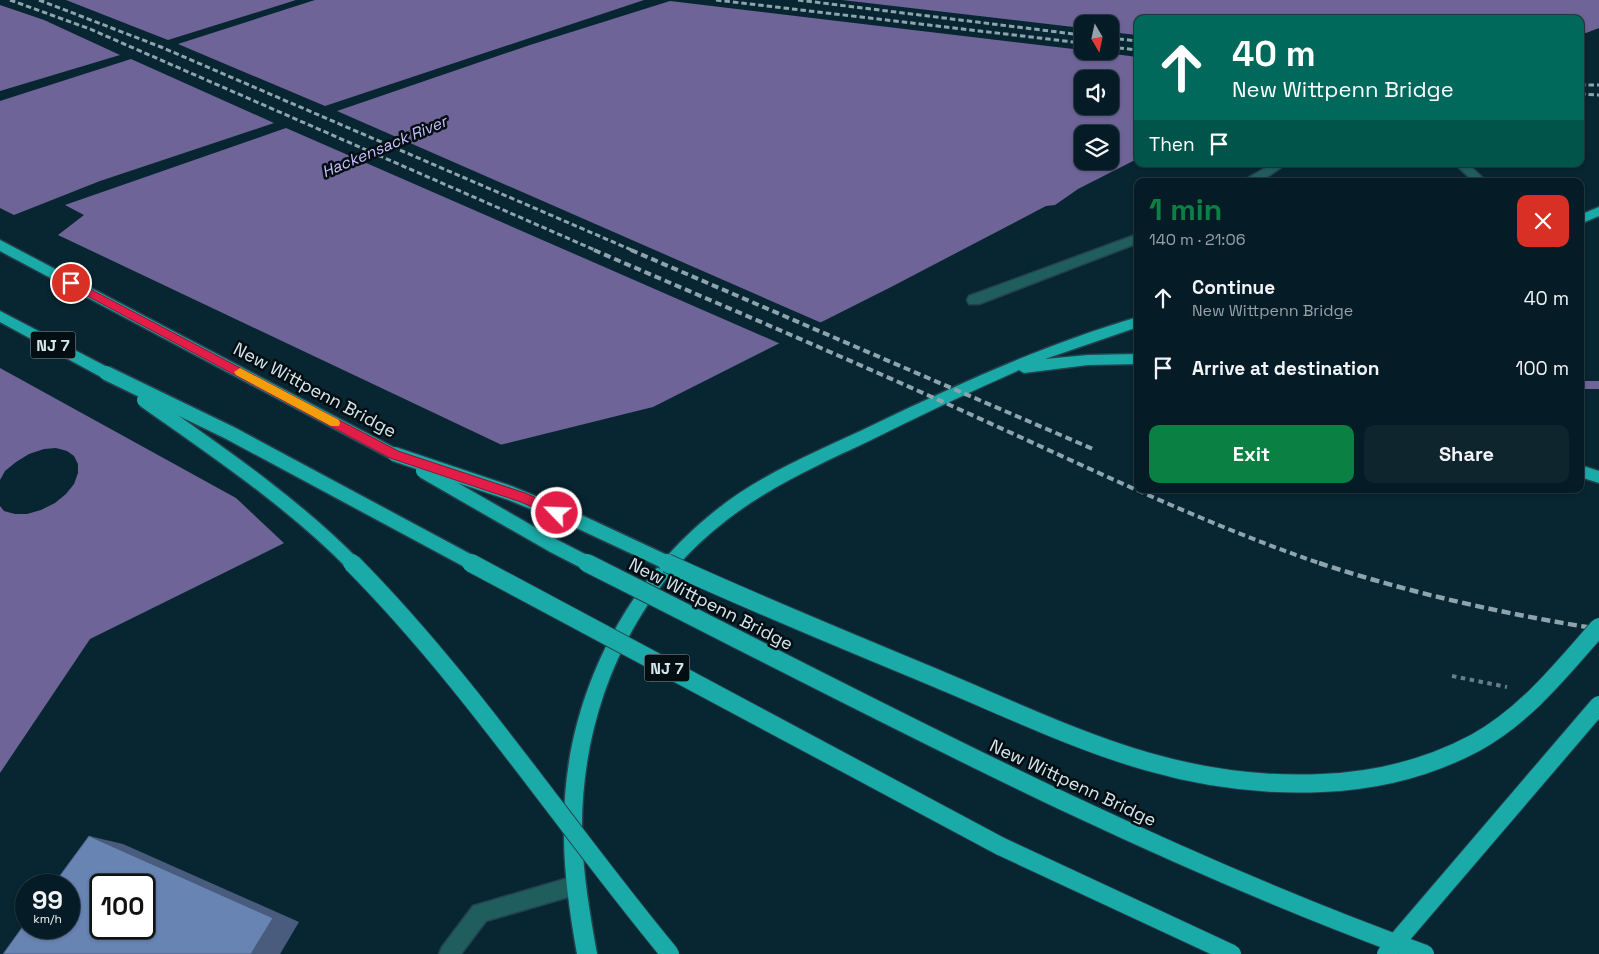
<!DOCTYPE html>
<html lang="en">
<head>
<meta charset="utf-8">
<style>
	body { margin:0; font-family:"Space Grotesk",sans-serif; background:#0e252e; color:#f1f3f6; height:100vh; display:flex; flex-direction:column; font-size:19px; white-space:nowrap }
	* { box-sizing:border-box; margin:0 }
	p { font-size:16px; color:#97a1a7 }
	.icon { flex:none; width:28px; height:28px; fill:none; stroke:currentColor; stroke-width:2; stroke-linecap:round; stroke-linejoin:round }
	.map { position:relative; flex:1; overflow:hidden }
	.details { position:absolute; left:1134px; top:178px; width:450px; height:315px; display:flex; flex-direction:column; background:#051c26; border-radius:10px; box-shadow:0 1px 4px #0004,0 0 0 1px #263a43 }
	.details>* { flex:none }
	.guide { position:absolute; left:1134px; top:15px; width:450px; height:152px; border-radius:10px; box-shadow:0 1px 4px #0004,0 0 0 1px #263a43; background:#00695c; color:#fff; overflow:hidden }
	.needle { width:32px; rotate:171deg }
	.buttons { position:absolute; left:1074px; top:15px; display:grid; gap:10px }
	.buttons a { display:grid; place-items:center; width:45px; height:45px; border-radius:10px; background:#051c26; box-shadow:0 1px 4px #0004,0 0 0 1px #263a43; font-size:25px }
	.speed { position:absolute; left:15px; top:874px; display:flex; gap:10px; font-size:25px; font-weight:700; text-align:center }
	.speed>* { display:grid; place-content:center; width:65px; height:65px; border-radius:50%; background:#051c26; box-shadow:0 1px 4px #0004,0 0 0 1px #263a43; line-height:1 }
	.speed small { font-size:12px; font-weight:400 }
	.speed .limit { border:2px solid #111; border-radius:8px; background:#fff; color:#111 }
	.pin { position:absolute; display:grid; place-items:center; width:42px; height:42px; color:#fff; margin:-21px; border:2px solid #fff; border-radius:50%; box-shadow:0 1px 5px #0007 }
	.me { position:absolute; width:55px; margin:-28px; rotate:294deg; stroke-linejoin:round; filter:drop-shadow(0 0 4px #0008) }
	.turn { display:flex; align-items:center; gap:18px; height:105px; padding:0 15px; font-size:22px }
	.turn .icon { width:65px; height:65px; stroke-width:2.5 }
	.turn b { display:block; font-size:35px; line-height:42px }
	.then { display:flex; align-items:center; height:48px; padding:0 15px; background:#0003; gap:10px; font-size:19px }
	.round { display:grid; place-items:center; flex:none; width:52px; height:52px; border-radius:10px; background:#0e252e }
	.headline { display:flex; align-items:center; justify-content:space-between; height:85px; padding:0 15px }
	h1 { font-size:30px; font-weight:700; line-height:38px; color:#0b8043 }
	.button { display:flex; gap:10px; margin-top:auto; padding:10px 15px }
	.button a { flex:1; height:58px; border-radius:10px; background:#0b8043; color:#fff; font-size:20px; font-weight:700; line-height:58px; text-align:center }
	.button a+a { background:#0e252e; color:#f1f3f6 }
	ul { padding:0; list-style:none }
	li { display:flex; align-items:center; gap:15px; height:70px; padding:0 15px }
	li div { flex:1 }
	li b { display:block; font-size:19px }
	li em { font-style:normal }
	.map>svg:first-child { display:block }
	.water { fill:#6f6497; fill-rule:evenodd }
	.pier { fill:#072632 }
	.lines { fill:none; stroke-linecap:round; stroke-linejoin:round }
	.stream { fill:#6f6497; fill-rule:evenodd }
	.minor-casing { stroke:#24414c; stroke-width:3 }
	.highway-casing { stroke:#24414c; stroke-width:3 }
	.path { stroke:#667e88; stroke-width:4; stroke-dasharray:4.5 4.5; stroke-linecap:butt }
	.minor { fill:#205e5d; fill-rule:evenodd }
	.highway { fill:#1aaba9; fill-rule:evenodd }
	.rail-far2 { stroke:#8ea4ad; stroke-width:3; stroke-dasharray:5.5 3; stroke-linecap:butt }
	.rail-far1 { stroke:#8ea4ad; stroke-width:4; stroke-dasharray:7 4; stroke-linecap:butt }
	.rail { stroke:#8ea4ad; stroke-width:4.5; stroke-dasharray:9 4.5; stroke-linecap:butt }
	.highway-bridge-far1-casing { stroke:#24414c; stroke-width:17; stroke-linecap:butt }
	.highway-bridge-casing { stroke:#24414c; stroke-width:20; stroke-linecap:butt }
	.highway-bridge-far1 { stroke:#1aaba9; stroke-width:14 }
	.highway-bridge { stroke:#1aaba9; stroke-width:18 }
	.shaded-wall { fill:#495c7d }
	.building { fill:#6884b3; stroke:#495c7d; fill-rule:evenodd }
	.route { fill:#e11d48; stroke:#92132f }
	.slow { fill:#f59e0b }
	.labels { text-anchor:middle; stroke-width:5; stroke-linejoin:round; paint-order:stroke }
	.far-water-label { font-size:16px; font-style:italic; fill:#ccbffe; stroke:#030e13 }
	.shield { fill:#030e13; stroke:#96a5ac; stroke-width:1 }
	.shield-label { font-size:16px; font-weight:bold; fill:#d5e6ed }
	.street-label { font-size:18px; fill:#d5e6ed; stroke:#030e13 }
</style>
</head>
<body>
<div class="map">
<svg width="1599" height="954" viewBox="0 0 1599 954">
	<rect width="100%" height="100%" fill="#072632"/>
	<path class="water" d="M 0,0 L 1599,0 L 1599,28 L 1586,33 L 1580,31 L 1580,19 L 1138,19 L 1137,159 L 1078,189 L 1055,205 L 1046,206 L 893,286 L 653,407 L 464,454 L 90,639 L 0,773 ZM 1082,24 L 1110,24 L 1110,51 L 1082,51 ZM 1082,79 L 1110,79 L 1110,106 L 1082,106 ZM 1082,134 L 1110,134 L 1110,161 L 1082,161 Z"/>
	<g class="pier">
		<polygon points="0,0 66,0 168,40 296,0 315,0 178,44 325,106 644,0 842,0 1082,28 1082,50 670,1 530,45 337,111 824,324 783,345 286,128 65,205 84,215 58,235 504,446 464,456 286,545 236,498 0,368 0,208 14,215 100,181 274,123 131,59 0,101 0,91 120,55 44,20 0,5"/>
		<polygon points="1110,32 1137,35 1137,57 1092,51 1110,51"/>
		<polygon points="56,448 67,451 74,456 78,464 78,473 74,484 66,494 55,503 41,510 27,514 15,514 4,511 0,506 0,480 5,471 16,462 29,454 44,449"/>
	</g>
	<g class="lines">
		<rect class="stream" x="1580" y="381" width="19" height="8"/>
		<g class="minor-casing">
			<g id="minor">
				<polygon points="1272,164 1286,164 1261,181 1246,181 1248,178"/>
				<polygon points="1455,164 1468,164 1486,181 1473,181"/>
				<polygon points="1138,234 1138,243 979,304 969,304 967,300 969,296"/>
				<polygon points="575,876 582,879 585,886 582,893 486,921 461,954 439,954 442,947 473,906"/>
			</g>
		</g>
		<g class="highway-casing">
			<g id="highway">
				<polygon points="1599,207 1599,216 1580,224 1580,215"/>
				<polygon points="0,240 399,450 401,454 399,458 394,460 389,458 0,251"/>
				<polygon points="0,311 111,369 113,373 111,377 106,379 101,377 0,322"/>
				<path d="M 1138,317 L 1138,327 L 1045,359 L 1088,355 L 1138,354 L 1138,364 L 1088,365 L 1024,373 L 1019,370 L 1015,372 C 965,394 917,417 869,441 C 820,464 771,486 728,519 C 631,592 580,714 582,834 C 583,875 590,914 597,954 L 577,954 C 570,914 564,875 564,835 C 561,710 618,588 715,511 C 762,473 821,450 875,424 C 961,383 1046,344 1138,317 Z"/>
				<polygon points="1580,465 1599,471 1599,483 1580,477"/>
			</g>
		</g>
		<polyline class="path" points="1452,676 1507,687"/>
		<use href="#minor" class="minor"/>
		<use href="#highway" class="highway"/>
		<g class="rail-far2">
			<polyline points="10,0 90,29 597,251"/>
			<polyline points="39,0 161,47 634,251"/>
			<polyline points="716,0 1082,43"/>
			<polyline points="798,0 1082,35"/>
			<polyline points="1110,38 1138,41"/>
			<polyline points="1110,47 1138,50"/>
			<polyline points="1580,85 1599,85"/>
			<polyline points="1580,94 1599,95"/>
		</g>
		<g class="rail-far1">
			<path d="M 594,250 C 728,308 863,365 996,426 C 1104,475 1210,526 1322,564"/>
			<polyline points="631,250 1093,449"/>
		</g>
		<path class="rail" d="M 1319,563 C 1410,593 1504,614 1599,629"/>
		<g class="highway-bridge-far1-casing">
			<g id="highway-bridge-far1">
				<polyline points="106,373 230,433 474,564"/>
				<path d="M 144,400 C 216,451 291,501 353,564"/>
				<polyline points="394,454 510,493 580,522 670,564"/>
				<polyline points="423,471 552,545 589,564"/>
			</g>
		</g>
		<g class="highway-bridge-casing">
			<g id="highway-bridge">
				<path d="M 352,563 C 470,682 563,825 670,954"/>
				<polyline points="471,563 1000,846 1232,954"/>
				<path d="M 587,563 C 862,701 1134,849 1425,954"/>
				<path d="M 667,563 C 756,604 847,641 938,679 C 1069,734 1174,790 1322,783 C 1375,781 1428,768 1475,743 C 1526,715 1562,669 1599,627"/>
				<polyline points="1386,954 1599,705"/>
			</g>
		</g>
		<use href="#highway-bridge-far1" class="highway-bridge-far1"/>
		<use href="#highway-bridge" class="highway-bridge"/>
	</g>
	<polygon class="shaded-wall" points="89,836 123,844 299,922 280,954 251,954"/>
	<path class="building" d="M 89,836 L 273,918 L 251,954 L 3,954 L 26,922 L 26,928 L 69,928 L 69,885 L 53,885 ZM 101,885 L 144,885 L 144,928 L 101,928 Z"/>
	<polygon class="route" points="71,279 398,451 525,493 561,509 562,513 561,516 557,518 521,502 390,458 67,285 67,280"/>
	<polygon class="slow" points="240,368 339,420 340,423 339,426 331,426 236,375 234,372"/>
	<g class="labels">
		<g class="far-water-label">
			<text transform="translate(384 146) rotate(-23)" y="6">Hackensack River</text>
		</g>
		<g class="shield">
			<rect x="30.5" y="331.5" width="45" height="27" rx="4"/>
			<rect x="644.5" y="654.5" width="45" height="27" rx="4"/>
		</g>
		<g class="shield-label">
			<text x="53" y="351">NJ 7</text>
			<text x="667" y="674">NJ 7</text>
		</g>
		<g class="street-label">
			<text transform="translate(315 390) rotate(28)" y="6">New Wittpenn Bridge</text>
			<text transform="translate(711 604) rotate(27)" y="6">New Wittpenn Bridge</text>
			<text transform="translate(1073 783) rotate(25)" y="6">New Wittpenn Bridge</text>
		</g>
	</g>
</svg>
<div class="buttons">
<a><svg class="needle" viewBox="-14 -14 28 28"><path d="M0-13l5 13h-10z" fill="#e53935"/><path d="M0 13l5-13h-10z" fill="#97a1a7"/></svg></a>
<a><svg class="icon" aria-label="sound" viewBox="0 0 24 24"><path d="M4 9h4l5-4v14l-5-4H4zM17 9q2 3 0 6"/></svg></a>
<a><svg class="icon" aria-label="layers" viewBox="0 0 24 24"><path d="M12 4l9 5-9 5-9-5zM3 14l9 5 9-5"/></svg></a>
</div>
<div class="speed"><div>99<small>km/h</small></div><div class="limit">100</div></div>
<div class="pin" style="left:71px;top:283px;background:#d93025"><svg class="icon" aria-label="arrive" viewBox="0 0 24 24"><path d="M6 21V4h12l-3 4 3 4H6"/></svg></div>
<svg class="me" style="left:557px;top:513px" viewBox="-20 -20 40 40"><circle r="17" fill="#e11d48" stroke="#fff" stroke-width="3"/><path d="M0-11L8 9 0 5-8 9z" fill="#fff"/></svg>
<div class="guide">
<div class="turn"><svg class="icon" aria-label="ahead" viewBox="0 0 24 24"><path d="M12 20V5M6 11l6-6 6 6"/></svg><div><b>40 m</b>New Wittpenn Bridge</div></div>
<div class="then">Then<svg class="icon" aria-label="arrive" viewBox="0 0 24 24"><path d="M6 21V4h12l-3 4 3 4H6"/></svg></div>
</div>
<section class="details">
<div class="headline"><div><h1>1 min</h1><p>140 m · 21:06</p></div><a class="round" style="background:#d93025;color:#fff"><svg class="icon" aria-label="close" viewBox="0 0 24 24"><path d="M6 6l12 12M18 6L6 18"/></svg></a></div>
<ul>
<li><svg class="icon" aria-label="ahead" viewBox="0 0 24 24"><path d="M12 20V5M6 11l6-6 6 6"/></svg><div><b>Continue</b><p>New Wittpenn Bridge</p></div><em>40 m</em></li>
<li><svg class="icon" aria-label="arrive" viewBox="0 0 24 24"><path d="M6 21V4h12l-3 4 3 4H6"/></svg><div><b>Arrive at destination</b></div><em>100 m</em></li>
</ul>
<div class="button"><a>Exit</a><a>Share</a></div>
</section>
</div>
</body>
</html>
